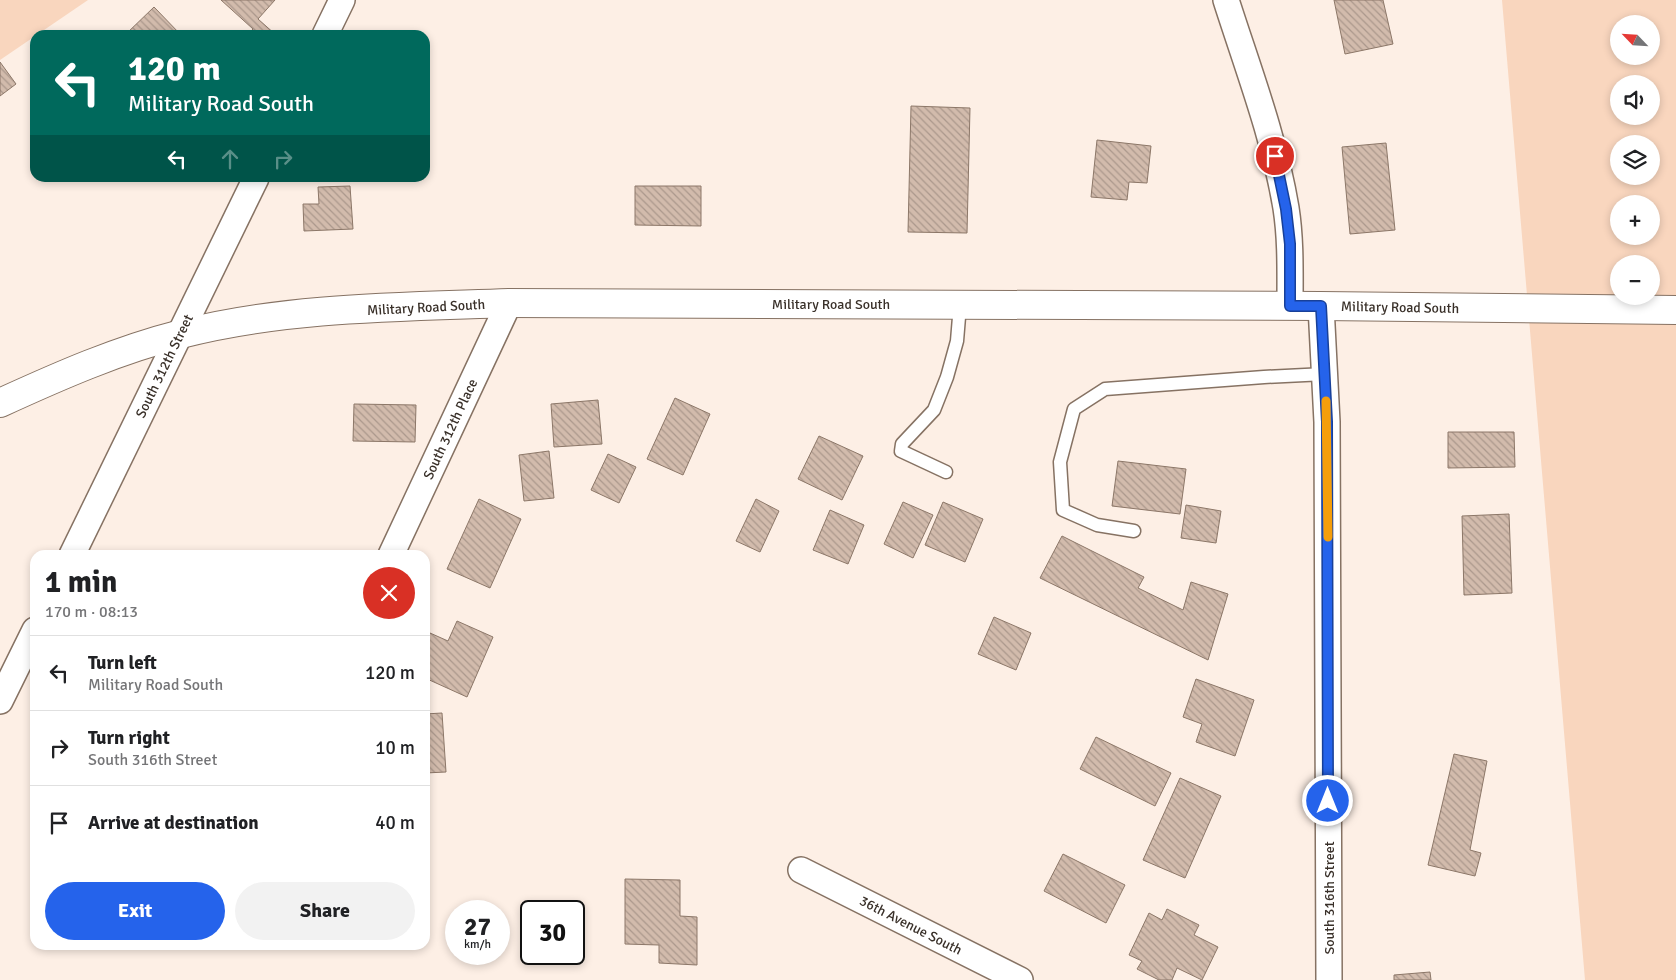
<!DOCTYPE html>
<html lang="en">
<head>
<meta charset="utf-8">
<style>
	body { margin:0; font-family:Signika,sans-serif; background:#f2f2f2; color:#202124; height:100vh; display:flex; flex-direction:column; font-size:19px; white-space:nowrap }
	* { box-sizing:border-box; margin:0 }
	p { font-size:16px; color:#757577 }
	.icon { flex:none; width:28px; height:28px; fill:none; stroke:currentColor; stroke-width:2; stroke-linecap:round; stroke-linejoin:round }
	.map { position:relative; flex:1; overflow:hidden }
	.side { position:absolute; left:30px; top:550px; width:400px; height:400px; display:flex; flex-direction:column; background:#fff; border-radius:15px; box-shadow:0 2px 8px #0003 }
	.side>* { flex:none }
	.top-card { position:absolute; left:30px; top:30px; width:400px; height:152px; border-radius:15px; box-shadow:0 2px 8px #0003; background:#00695c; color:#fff; overflow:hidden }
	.needle { width:32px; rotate:295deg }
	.tools { position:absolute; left:1610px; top:15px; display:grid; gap:10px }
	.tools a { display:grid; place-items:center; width:50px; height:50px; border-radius:50%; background:#fff; box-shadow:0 2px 8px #0003; font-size:25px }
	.speed { position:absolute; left:445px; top:900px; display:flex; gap:10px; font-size:25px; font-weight:700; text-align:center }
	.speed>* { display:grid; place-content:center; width:65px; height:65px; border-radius:50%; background:#fff; box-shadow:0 2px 8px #0003; line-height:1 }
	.speed small { font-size:12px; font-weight:400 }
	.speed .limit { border:2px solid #111; border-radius:8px; background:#fff; color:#111 }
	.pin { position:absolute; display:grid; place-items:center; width:42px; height:42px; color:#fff; margin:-21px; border:2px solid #fff; border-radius:50%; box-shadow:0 1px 5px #0007 }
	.me { position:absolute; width:55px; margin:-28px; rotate:0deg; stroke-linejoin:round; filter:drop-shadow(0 0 4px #0008) }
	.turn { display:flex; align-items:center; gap:18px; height:105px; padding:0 15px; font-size:22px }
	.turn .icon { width:65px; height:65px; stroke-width:2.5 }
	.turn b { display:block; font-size:35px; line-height:42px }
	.lanes { display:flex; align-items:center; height:48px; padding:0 15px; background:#0003; justify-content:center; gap:25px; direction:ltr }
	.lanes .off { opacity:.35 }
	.round { display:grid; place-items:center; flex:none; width:52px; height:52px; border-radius:26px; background:#f2f2f2 }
	.overview { display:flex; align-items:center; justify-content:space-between; height:85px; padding:0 15px }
	h1 { font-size:30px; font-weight:800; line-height:38px }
	.button { display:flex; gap:10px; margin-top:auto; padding:10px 15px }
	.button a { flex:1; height:58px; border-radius:30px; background:#2563eb; color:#fff; font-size:20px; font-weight:800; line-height:58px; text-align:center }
	.button a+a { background:#f2f2f2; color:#202124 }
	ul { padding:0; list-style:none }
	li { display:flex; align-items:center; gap:15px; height:75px; padding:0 15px; border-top:1px solid #e0e0e0 }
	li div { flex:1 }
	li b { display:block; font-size:19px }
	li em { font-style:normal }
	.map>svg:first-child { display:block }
	.grass { fill:#f9d6be; fill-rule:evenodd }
	.building { fill:url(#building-back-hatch); stroke:#8c7768 }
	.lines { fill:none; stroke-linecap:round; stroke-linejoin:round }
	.lane-casing { stroke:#867263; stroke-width:15 }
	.street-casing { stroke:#867263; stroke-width:28 }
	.secondary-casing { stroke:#867263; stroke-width:30 }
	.lane { stroke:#fff; stroke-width:12 }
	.street { stroke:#fff; stroke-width:25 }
	.secondary { stroke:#fff; stroke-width:28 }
	.route-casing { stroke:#184099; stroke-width:12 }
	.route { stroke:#2563eb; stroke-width:9 }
	.slow { stroke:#f59e0b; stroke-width:9 }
	.labels { text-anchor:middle; stroke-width:5; stroke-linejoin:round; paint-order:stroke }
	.street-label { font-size:14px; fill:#393029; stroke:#fff }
</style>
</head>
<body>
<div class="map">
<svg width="1676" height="980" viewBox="0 0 1676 980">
	<defs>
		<pattern id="building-back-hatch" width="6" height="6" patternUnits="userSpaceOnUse" patternTransform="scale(1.25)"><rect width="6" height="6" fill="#d2bbac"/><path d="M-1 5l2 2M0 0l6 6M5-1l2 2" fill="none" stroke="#ab988c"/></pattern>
	</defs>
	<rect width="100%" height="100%" fill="#fdefe5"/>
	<g class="grass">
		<polygon points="0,0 88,0 0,60"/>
		<path d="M 1502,0 L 1676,0 L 1676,980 L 1585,980 ZM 1619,24 L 1651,24 L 1651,56 L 1619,56 ZM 1619,84 L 1651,84 L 1651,116 L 1619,116 ZM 1619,144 L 1651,144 L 1651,176 L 1619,176 ZM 1619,204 L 1651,204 L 1651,236 L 1619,236 ZM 1619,264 L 1651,264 L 1651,296 L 1619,296 Z"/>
	</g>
	<g class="building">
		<polygon points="221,0 275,0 258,19 276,35 248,35 253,29"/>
		<polygon points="1334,0 1383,0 1393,44 1345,54"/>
		<polygon points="154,7 181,35 125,35"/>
		<polygon points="0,62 16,84 0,96"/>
		<polygon points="911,106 970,108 967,233 908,232"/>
		<polygon points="1097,140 1151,146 1147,183 1129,182 1127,200 1091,197"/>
		<polygon points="1386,143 1395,230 1350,234 1342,147"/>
		<polygon points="350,186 353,229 304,231 303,204 319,204 318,187"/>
		<polygon points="635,186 701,186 701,226 635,225"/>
		<polygon points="675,398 710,414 683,475 647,459"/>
		<polygon points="598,400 602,444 554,447 551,404"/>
		<polygon points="354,404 416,405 415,442 353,441"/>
		<polygon points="1448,432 1514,432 1515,467 1448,468"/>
		<polygon points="819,436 863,456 842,500 798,479"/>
		<polygon points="549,451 554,498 524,501 519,455"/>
		<polygon points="608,454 636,467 619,503 591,490"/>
		<polygon points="1118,461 1186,469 1180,514 1112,506"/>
		<polygon points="479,499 521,519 490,588 447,569"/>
		<polygon points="756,499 779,511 760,552 736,541"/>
		<polygon points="903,502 933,515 913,558 884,544"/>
		<polygon points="943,502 983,519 965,562 925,545"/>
		<polygon points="1186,505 1221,511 1216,543 1181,538"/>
		<polygon points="830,510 864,525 848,564 813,550"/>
		<polygon points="1509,514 1512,593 1464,595 1462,516"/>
		<polygon points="1062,536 1144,577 1138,588 1183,610 1191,582 1228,594 1208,660 1040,578"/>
		<polygon points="994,617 1031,633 1016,670 978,654"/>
		<polygon points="457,621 493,637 467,697 425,678 425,645 430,633 448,641"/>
		<polygon points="1196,679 1254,700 1235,756 1196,742 1202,724 1183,717"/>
		<polygon points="442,713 446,772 425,773 425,714"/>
		<polygon points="1096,737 1171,773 1155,806 1080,769"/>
		<polygon points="1454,754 1487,761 1470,850 1481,853 1475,876 1428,865"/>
		<polygon points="1180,778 1221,796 1185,878 1143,860"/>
		<polygon points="1063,854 1125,885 1106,923 1044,891"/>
		<polygon points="625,879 680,880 680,916 697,917 697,965 659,963 659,945 625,944"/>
		<polygon points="1167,909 1199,925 1194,935 1218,947 1202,980 1177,968 1172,980 1159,980 1137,969 1142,961 1129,955 1149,913 1162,920"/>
		<polygon points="1430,972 1431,980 1394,980 1394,975"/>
	</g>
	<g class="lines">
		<g class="lane-casing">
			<g id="lane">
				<polyline points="946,472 901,451 902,444 934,410 947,377 957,341 960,305"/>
				<polyline points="1134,531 1097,525 1063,510 1060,462 1074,409 1105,389 1264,377 1325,374"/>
			</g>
		</g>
		<g class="street-casing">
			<g id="street">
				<path d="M 1226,0 C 1248,69 1274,136 1286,208 C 1291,240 1290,273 1290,306"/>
				<polyline points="325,35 342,0"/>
				<polyline points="1321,306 1327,422 1329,980"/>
				<polyline points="72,555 256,178"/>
				<polyline points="391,555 509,303"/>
				<polyline points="0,701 35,630"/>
				<polyline points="801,870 1020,980"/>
			</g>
		</g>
		<g class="secondary-casing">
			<path id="secondary" d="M 0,403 C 59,376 118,350 181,334 C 285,307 401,307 509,303 L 1321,306 L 1676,310"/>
		</g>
		<use href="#lane" class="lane"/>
		<use href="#street" class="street"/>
		<use href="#secondary" class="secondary"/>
	</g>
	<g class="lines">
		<g class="route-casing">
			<polyline id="route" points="1275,156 1286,209 1290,244 1290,306 1321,306 1327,422 1328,801"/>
		</g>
		<use href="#route" class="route"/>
		<polyline class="slow" points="1326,401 1328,537"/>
	</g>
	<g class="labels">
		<g class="street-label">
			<text x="831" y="309">Military Road South</text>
			<text transform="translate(426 307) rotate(-3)" y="5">Military Road South</text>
			<text transform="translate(1400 307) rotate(1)" y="5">Military Road South</text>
			<text transform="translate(164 366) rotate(-64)" y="5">South 312th Street</text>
			<text transform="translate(450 429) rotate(-65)" y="5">South 312th Place</text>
			<text transform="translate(1329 898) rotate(-90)" y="5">South 316th Street</text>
			<text transform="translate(911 925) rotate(27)" y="5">36th Avenue South</text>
		</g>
	</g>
</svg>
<div class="tools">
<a><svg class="needle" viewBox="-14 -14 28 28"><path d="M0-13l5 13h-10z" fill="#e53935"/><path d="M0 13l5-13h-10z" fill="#757577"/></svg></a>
<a><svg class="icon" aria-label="sound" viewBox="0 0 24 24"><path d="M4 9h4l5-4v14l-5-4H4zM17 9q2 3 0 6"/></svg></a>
<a><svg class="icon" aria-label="layers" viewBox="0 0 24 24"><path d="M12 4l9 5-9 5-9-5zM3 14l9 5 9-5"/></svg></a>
<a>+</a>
<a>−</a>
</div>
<div class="speed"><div>27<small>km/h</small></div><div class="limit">30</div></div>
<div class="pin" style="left:1275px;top:156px;background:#d93025"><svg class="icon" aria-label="arrive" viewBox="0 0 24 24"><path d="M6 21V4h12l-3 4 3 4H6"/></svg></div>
<svg class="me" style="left:1328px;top:801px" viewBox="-20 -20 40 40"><circle r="17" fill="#2563eb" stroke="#fff" stroke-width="3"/><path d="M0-11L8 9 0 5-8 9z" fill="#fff"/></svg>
<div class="top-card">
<div class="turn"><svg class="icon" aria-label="left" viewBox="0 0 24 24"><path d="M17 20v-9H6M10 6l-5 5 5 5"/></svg><div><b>120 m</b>Military Road South</div></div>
<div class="lanes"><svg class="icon" aria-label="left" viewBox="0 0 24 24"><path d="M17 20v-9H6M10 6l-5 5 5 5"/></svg><svg class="icon off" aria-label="ahead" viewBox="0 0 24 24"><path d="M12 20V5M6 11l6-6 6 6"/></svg><svg class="icon off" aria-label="right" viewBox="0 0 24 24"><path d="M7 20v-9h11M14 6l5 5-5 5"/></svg></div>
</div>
<section class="side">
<div class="overview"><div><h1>1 min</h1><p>170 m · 08:13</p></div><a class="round" style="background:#d93025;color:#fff"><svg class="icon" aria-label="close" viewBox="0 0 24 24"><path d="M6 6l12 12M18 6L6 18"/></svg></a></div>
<ul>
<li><svg class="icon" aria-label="left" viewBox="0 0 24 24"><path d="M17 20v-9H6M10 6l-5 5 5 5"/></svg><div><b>Turn left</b><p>Military Road South</p></div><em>120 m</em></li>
<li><svg class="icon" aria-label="right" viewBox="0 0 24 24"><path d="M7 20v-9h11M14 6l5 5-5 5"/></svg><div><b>Turn right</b><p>South 316th Street</p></div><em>10 m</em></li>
<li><svg class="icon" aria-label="arrive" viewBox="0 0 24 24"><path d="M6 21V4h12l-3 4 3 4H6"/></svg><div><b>Arrive at destination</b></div><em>40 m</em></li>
</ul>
<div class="button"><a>Exit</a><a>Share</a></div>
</section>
</div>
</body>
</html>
